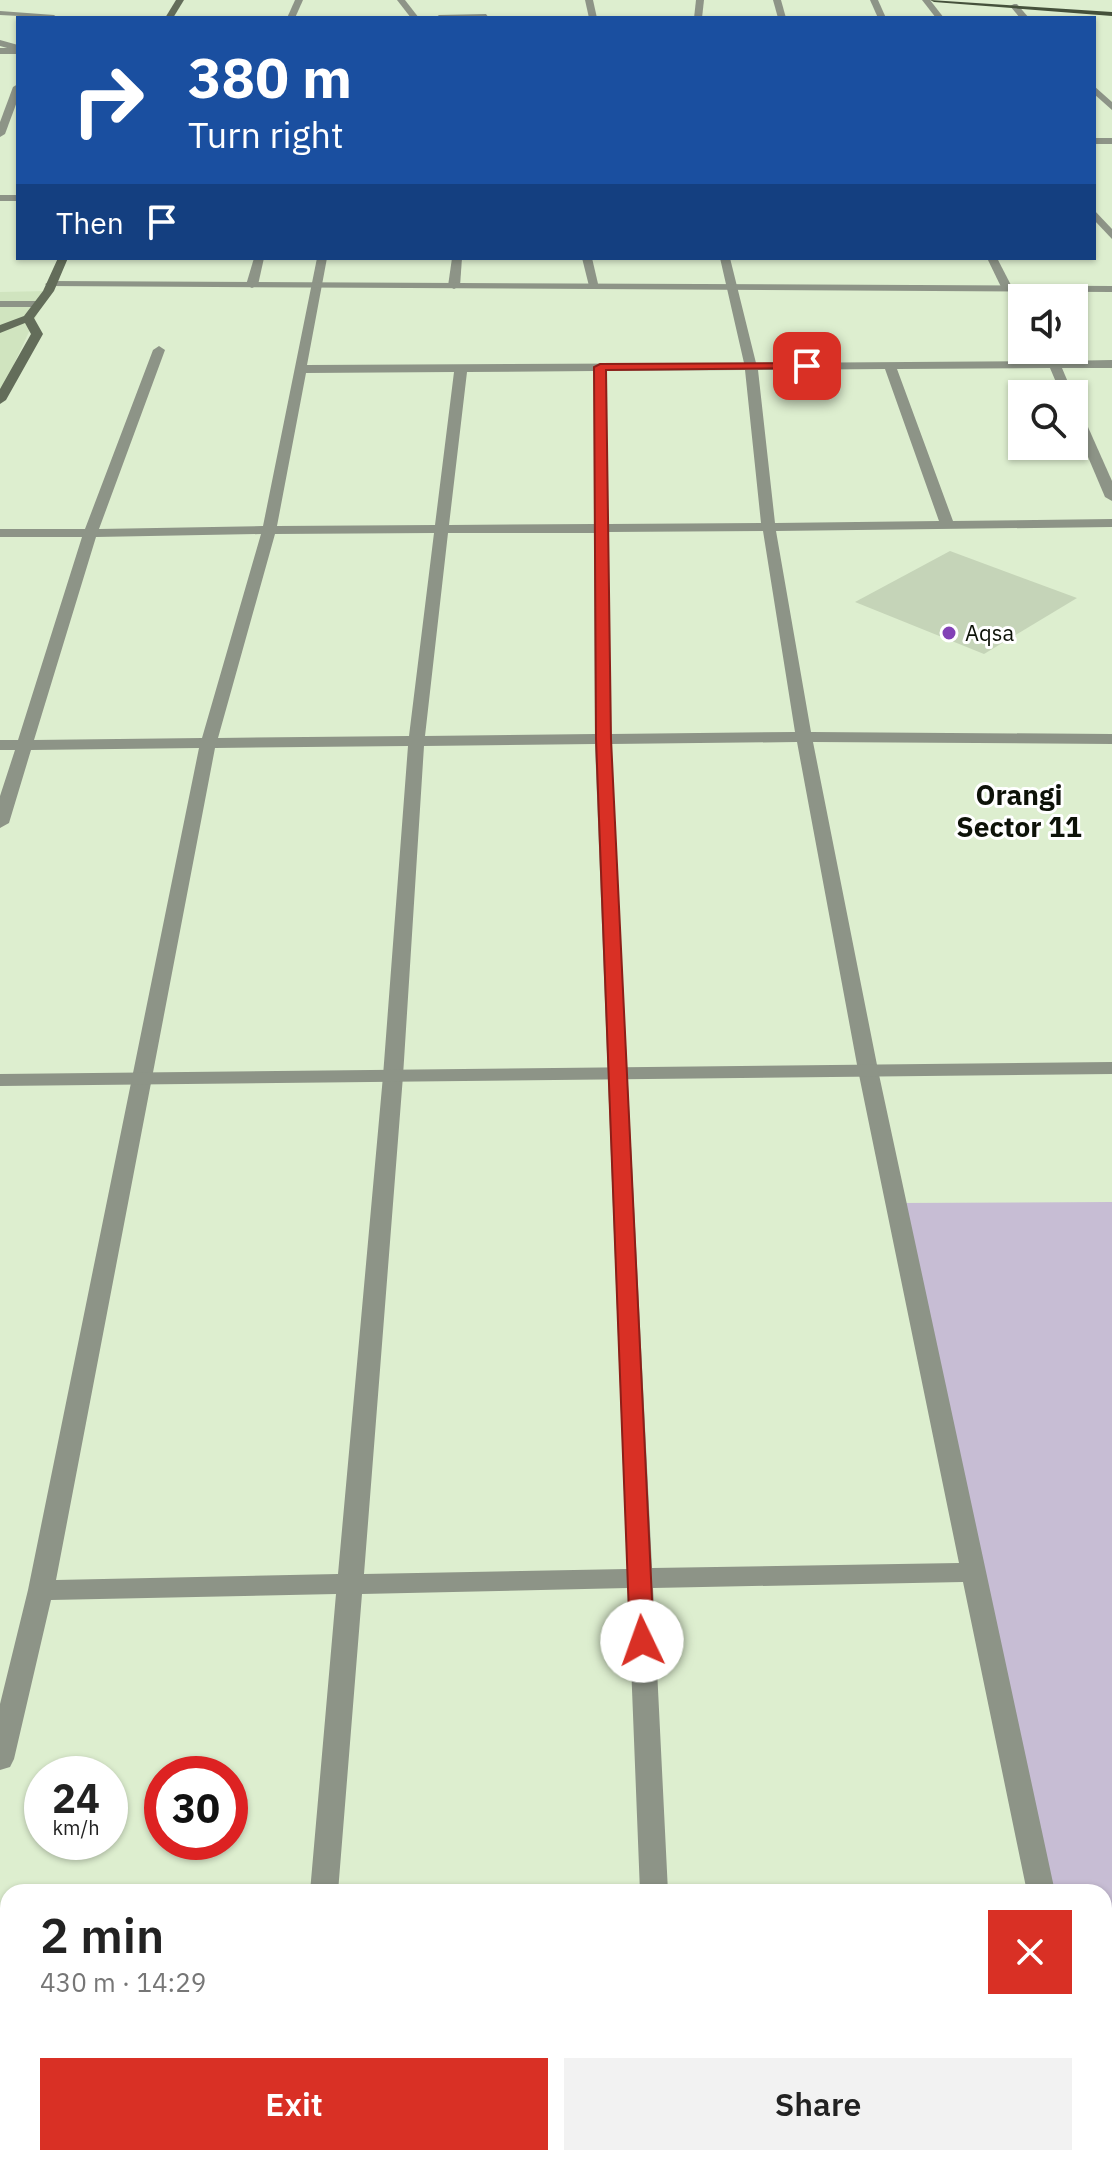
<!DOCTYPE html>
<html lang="en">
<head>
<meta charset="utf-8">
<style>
	body { margin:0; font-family:"IBM Plex Sans",sans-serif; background:#f2f2f2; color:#222; height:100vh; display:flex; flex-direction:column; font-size:30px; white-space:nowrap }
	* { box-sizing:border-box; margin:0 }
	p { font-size:26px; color:#767676 }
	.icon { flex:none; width:44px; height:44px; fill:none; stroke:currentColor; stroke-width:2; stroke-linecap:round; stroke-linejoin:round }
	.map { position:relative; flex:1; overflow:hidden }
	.panel { position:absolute; left:0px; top:1884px; width:1112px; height:282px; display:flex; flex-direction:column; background:#fff; border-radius:24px 24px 0 0; box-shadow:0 2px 6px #0004 }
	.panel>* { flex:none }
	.top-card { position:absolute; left:16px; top:16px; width:1080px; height:244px; border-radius:0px; box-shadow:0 2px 6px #0004; background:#1a4fa0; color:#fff; overflow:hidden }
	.tools { position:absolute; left:1008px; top:284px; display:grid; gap:16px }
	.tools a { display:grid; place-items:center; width:80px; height:80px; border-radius:0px; background:#fff; box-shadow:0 2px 6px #0004; font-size:40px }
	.speed { position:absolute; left:24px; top:1756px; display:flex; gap:16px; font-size:40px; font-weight:700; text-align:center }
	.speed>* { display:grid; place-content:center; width:104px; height:104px; border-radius:50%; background:#fff; box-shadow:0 2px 6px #0004; line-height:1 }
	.speed small { font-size:20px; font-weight:400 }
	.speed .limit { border:12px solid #d22; background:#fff; color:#111 }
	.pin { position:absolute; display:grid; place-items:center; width:68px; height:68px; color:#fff; margin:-34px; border-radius:16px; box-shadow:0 4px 12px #0006 }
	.me { position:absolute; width:88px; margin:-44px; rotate:357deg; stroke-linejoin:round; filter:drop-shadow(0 0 6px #0008) }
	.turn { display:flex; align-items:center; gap:28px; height:168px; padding:0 40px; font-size:36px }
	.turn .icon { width:104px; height:104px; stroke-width:2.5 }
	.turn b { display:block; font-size:56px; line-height:68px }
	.then { display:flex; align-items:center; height:76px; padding:0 40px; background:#0003; gap:16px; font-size:30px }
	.round { display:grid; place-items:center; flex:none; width:84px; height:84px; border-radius:0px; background:#f2f2f2 }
	.headline { display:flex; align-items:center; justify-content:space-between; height:136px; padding:0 40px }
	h1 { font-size:48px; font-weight:600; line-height:60px }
	.action { display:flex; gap:16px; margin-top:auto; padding:16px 40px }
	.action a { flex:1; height:92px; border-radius:0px; background:#d93025; color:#fff; font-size:32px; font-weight:600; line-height:92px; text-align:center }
	.action a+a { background:#f2f2f2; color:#222 }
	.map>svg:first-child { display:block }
	.built { fill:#d0e4bf }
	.green { fill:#c7bdd4 }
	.building { fill:#c5d4b8 }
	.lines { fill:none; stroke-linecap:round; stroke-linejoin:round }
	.minor { fill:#8d9487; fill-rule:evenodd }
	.tertiary { fill:#8d9487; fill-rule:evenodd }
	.secondary { fill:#636d5a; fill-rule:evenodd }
	.primary { fill:#45513b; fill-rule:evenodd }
	.route { fill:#d93025; stroke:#8d1f18; stroke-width:2 }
	.poi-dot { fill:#8241b6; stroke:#fff; stroke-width:3 }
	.labels { text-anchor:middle; stroke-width:6; stroke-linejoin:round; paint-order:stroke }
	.far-poi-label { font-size:22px; fill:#0d1208; stroke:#fff; text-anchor:start }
	.neighbourhood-label { font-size:28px; font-weight:bold; fill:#0d1208; stroke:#fff }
</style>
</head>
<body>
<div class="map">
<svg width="1112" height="2165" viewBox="0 0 1112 2165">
	<rect width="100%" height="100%" fill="#ddeecf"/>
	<polygon class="built" points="48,291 0,394 0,292"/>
	<polygon class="green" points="1112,1202 1112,2165 1104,2158 1104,1892 1041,1892 896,1203"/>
	<polygon class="building" points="950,551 1077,598 984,654 855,602"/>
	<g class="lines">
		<g class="minor">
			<polygon points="295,0 303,0 295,18 287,18"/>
			<polygon points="397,0 405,0 419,18 411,18"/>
			<polygon points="585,0 593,0 597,18 589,18"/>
			<polygon points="696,0 704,0 702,18 694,18"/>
			<polygon points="773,0 781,0 786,18 778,18"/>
			<polygon points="870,0 878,0 886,18 878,18"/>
			<polygon points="922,0 930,0 944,18 936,18"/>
			<polygon points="1014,4 1017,4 1029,18 1020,18 1010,6"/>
			<polygon points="0,11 54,15 58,18 0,15"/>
			<polygon points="486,14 489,18 435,18 439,15"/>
			<polygon points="0,40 18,45 18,51 0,46"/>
			<polygon points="18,84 18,99 5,134 0,137 0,122 13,87"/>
			<polygon points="1094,86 1112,102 1112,110 1094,94"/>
			<rect x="1094" y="138" width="18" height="6"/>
			<rect x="0" y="195" width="18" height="6"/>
			<polygon points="1094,210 1112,229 1112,239 1094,220"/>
			<polygon points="254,258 264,258 258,285 252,288 246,285"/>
			<path d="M 317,258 L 327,258 L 307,365 L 744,363 L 720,258 L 730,258 L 756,363 L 1047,361 L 1042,350 L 1054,350 L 1059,361 L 1112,360 L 1112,368 L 1062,368 L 1073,394 L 1061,394 L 1050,368 L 897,369 L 953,521 L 1112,519 L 1112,527 L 776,531 L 811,732 L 1112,734 L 1112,744 L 813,742 L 878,1070 L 1055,1892 L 1027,1892 L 963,1582 L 653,1588 L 668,1892 L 640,1892 L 628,1588 L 362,1594 L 338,1892 L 310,1892 L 336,1594 L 51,1600 L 14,1759 L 10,1767 L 0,1770 L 0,1704 L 28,1590 L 199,748 L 31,750 L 9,823 L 0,828 L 0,796 L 15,750 L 0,750 L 0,740 L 18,740 L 82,537 L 0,537 L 0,529 L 85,529 L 153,350 L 159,346 L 165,350 L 99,529 L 263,526 ZM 885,369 L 939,521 L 775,523 L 758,370 ZM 745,370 L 761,523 L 608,524 L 606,371 ZM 594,371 L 594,524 L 449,525 L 467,372 ZM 454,372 L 435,525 L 277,526 L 306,373 ZM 763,531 L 795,732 L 611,734 L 608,532 ZM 434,533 L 409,736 L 218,738 L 275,534 ZM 448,533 L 594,533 L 595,734 L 425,736 ZM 261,534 L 202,738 L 34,740 L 96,537 ZM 797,742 L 858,1070 L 959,1563 L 652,1568 L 611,744 ZM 595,744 L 627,1569 L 364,1574 L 403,1076 L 424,746 ZM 408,746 L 383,1076 L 338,1574 L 56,1580 L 215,748 Z"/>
			<polygon points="452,258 462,258 460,286 454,289 448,286"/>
			<polygon points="582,258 592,258 599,288 589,286"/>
			<polygon points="987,258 997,258 1013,289 1011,291 1003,291"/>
			<polygon points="0,301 37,301 43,304 37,307 0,307"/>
			<polygon points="1074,405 1080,409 1112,481 1112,501 1105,497 1074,424"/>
			<polygon points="1104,2145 1112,2154 1112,2165 1083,2165 1082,2158 1104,2158"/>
			<polygon points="286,2158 318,2158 317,2165 285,2165"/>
			<rect x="650" y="2158" width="32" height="7"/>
		</g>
		<g class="tertiary">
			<rect x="0" y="48" width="18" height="6"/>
			<polygon points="51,281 1112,286 1112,292 47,286 45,284"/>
			<polygon points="1112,1062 1112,1074 0,1086 0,1074"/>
		</g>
		<g class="secondary">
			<polygon points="176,0 184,0 173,18 165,18"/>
			<polygon points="58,258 68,258 54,291 34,318 43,334 6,400 0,404 0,389 31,334 25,323 0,333 0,325 24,316 43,291"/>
		</g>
		<polygon class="primary" points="930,0 1112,12 1112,16 934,2"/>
	</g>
	<polygon class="route" points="807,363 811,364 811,368 606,370 611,739 654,1641 650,1648 642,1651 634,1648 630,1641 596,739 594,367 600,364"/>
	<circle class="poi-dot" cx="949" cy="633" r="8"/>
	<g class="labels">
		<g class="far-poi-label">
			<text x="965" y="641">Aqsa</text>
		</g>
		<g class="neighbourhood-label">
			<text x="1019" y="805">Orangi<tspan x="1019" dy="32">Sector 11</tspan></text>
		</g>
	</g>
</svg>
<div class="tools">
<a><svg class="icon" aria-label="sound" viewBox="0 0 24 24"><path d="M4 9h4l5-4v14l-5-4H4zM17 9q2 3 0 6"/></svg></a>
<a><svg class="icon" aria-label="search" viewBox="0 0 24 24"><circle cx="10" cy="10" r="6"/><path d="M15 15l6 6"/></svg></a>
</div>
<div class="speed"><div>24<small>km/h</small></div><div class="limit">30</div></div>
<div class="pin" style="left:807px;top:366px;background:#d93025"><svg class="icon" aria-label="arrive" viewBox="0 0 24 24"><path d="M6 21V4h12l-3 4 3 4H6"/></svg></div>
<svg class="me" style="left:642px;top:1641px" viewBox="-20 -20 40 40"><circle r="19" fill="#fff"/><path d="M0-13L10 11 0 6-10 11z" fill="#d93025"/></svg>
<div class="top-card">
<div class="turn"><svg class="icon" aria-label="right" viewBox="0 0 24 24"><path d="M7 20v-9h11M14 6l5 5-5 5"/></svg><div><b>380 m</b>Turn right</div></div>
<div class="then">Then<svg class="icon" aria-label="arrive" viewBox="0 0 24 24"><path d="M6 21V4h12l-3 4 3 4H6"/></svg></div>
</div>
<section class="panel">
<div class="headline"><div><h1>2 min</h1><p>430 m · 14:29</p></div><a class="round" style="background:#d93025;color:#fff"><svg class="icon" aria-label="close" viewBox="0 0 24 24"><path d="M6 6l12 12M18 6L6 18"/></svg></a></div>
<div class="action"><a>Exit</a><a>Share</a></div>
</section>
</div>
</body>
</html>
